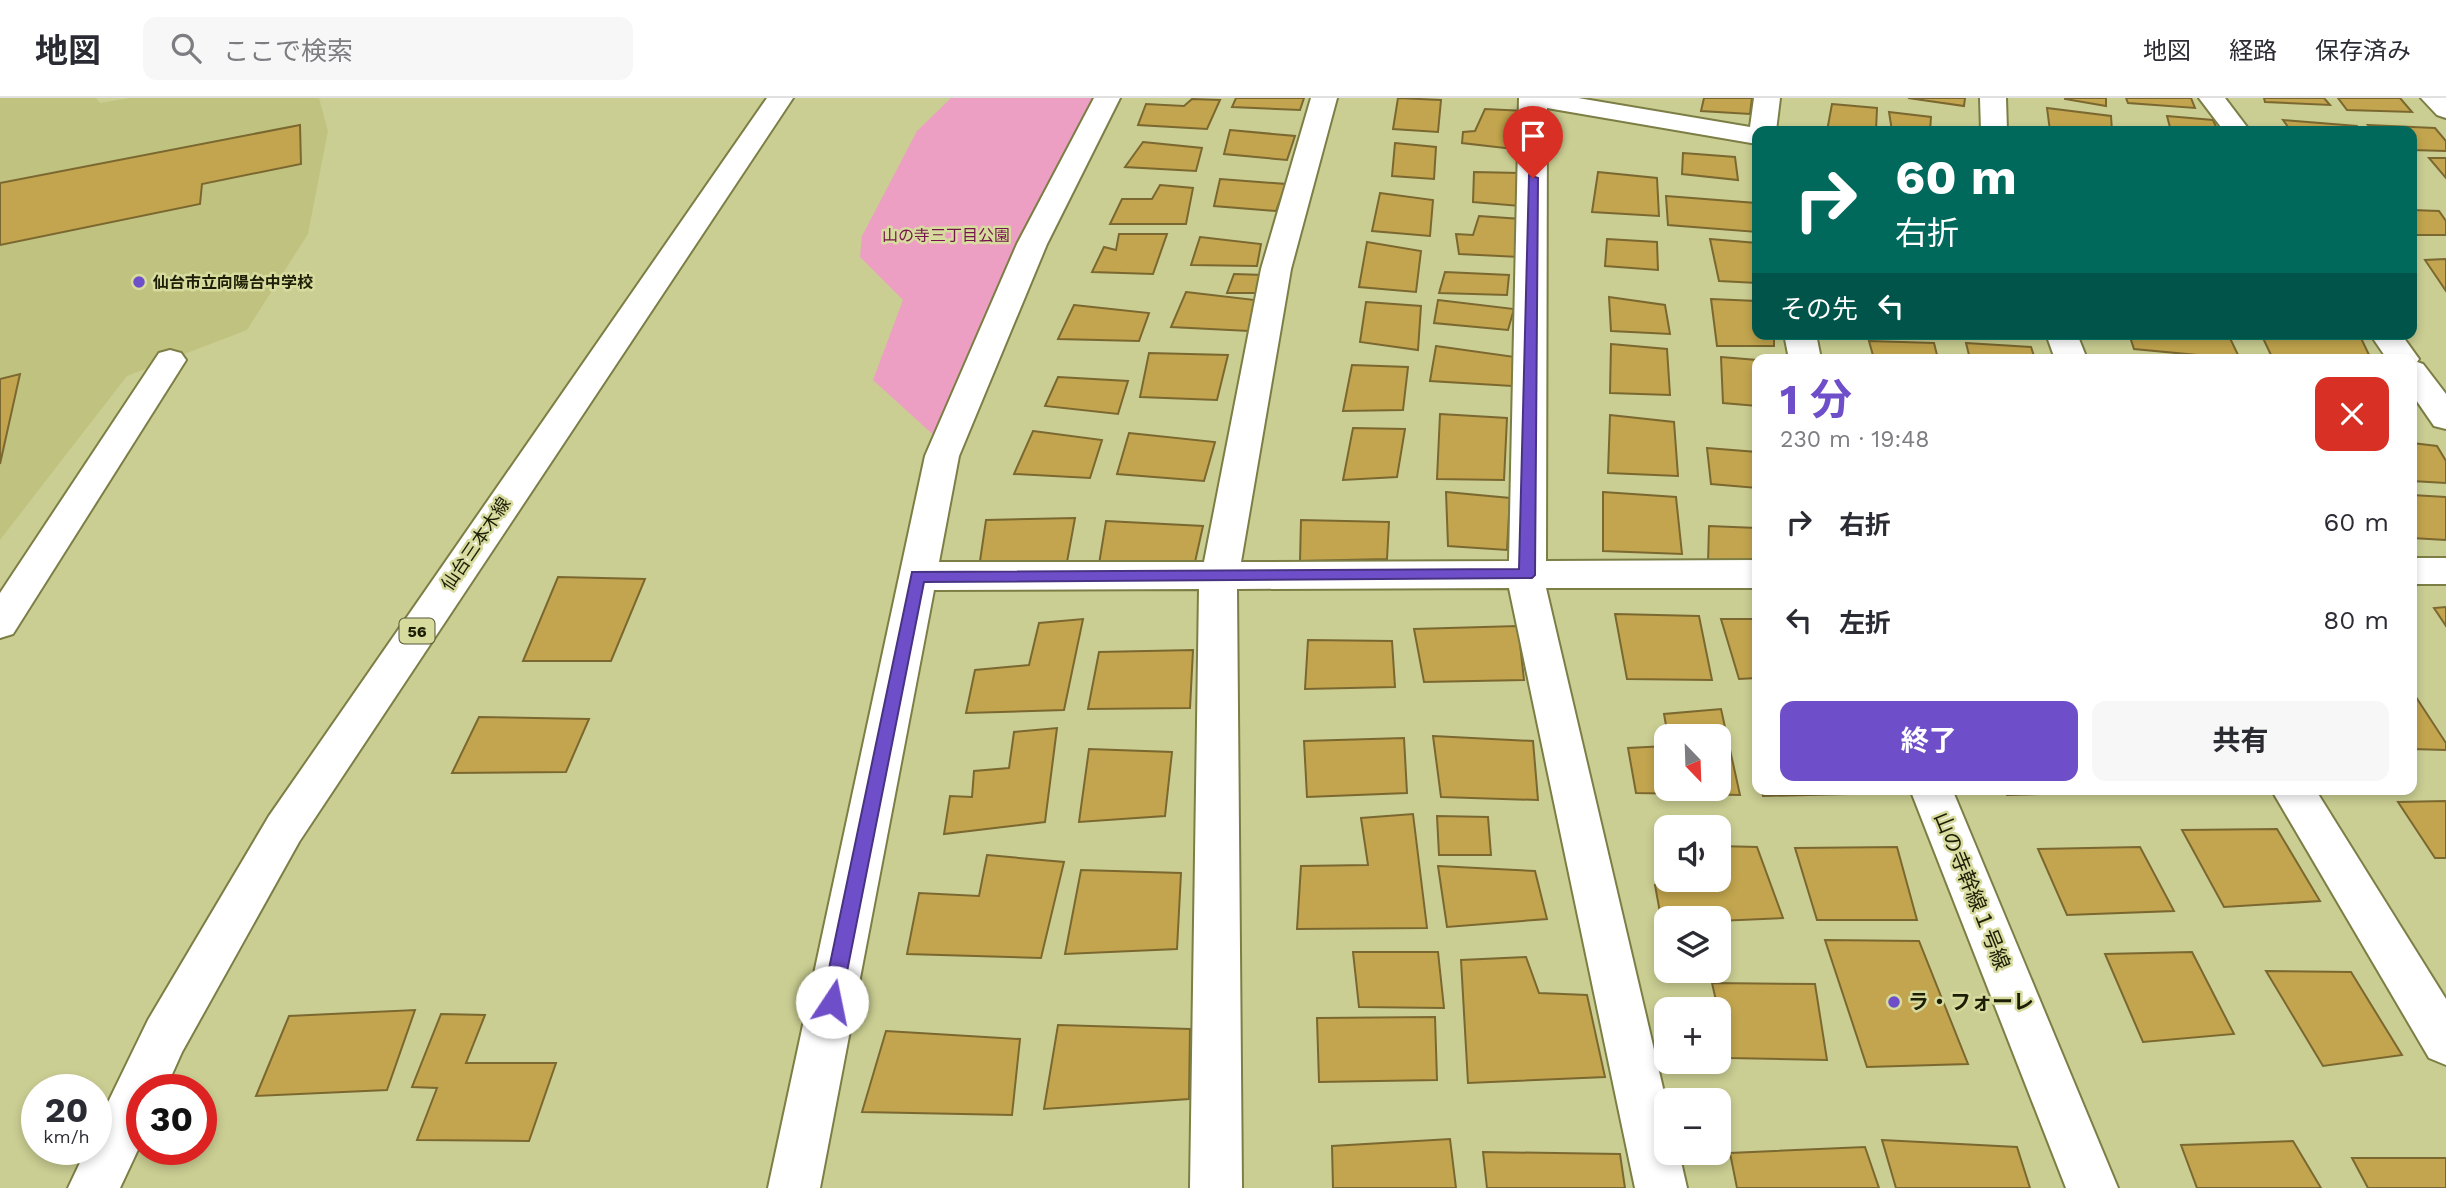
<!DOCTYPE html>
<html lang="ja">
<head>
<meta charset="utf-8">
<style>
	body { margin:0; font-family:"Work Sans","Noto Sans JP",sans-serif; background:#f7f7f7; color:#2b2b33; height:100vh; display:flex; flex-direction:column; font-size:26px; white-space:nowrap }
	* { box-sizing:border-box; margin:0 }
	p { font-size:23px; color:#7c7c81 }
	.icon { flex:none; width:38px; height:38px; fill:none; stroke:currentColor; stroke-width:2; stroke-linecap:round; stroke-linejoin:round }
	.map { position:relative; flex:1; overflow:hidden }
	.details { position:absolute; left:1752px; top:256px; width:665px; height:441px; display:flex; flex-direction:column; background:#fff; border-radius:14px; box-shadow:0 4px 10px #0003 }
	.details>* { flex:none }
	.banner { position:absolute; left:1752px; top:28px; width:665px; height:214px; border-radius:14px; box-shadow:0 4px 10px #0003; background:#00695c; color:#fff; overflow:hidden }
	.needle { width:46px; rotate:157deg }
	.buttons { position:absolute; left:1654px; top:626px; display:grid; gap:14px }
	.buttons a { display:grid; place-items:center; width:77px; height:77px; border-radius:14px; background:#fff; box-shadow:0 4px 10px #0003; font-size:35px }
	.speed { position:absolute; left:21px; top:976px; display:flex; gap:14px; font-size:35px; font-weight:700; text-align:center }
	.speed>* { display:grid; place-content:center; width:91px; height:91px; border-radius:50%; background:#fff; box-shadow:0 4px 10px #0003; line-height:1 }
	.speed small { font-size:18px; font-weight:400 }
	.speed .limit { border:10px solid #d22; background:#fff; color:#111 }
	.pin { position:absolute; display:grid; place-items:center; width:60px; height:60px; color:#fff; margin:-72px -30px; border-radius:50% 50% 50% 0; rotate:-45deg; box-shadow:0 0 7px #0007 }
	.pin .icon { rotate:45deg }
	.me { position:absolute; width:77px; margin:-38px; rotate:11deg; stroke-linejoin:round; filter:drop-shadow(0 0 5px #0008) }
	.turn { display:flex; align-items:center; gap:24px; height:147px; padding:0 28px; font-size:32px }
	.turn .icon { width:91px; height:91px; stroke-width:2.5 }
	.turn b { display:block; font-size:49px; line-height:60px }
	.then { display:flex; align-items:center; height:66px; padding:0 28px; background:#0003; gap:14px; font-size:26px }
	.round { display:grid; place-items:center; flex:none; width:74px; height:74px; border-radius:14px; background:#f7f7f7 }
	.summary { display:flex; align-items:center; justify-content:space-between; height:119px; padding:0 28px }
	h1 { font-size:42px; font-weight:700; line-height:52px; color:#6f4fc9 }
	.button { display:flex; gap:14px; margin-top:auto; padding:14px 28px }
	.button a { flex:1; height:80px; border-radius:14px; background:#6f4fc9; color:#fff; font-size:28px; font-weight:700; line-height:80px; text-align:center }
	.button a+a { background:#f7f7f7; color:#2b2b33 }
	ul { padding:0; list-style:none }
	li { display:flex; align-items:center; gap:21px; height:98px; padding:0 28px }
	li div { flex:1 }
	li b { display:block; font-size:26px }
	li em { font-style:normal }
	header { display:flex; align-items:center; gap:42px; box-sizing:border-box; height:98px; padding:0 35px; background:#fff; border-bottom:2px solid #e1e1e2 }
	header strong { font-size:33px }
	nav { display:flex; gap:38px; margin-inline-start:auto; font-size:24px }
	.search { width:490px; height:63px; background:#f7f7f7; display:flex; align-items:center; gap:18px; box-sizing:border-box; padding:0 24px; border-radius:14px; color:#7c7c81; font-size:26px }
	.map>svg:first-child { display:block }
	.built { fill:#c0c380 }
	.green { fill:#ec9fc2 }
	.building { fill:#c2a54e; stroke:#7b6830; stroke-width:2 }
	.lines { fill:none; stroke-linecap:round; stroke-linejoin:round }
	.minor-casing { stroke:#7c7e45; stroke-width:4 }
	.major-casing { stroke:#7c7e45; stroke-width:4 }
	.minor { fill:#fff; fill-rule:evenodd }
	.major { fill:#fff; fill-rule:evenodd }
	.route { fill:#6f4fc9; stroke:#483383; stroke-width:2 }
	.poi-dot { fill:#6f4fc9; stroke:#d7db9e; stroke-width:2.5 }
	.labels { text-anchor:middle; stroke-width:5; stroke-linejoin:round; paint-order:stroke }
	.far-park-label { font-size:16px; fill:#75134c; stroke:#d7db9e }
	.far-poi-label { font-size:16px; font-weight:bold; fill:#1d1e06; stroke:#d7db9e; text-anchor:start }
	.shield { fill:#d7db9e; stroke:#555734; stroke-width:2 }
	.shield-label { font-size:16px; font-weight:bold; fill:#1d1e06 }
	.street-label { font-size:18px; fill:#1d1e06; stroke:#d7db9e }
	.near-street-label { font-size:21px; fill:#1d1e06; stroke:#d7db9e }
	.near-poi-label { font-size:21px; font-weight:bold; fill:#1d1e06; stroke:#d7db9e; text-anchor:start }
</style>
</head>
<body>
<header>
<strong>地図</strong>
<div class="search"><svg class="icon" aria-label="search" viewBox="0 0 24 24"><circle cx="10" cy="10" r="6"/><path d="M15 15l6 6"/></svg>ここで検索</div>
<nav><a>地図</a><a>経路</a><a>保存済み</a></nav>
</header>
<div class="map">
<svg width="2446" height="1090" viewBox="0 0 2446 1090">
	<rect width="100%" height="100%" fill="#cace92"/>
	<polygon class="built" points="0,0 96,0 100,5 129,0 319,0 328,33 308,136 247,232 127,278 0,442"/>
	<polygon class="green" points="951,0 1094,0 1016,162 939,342 873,282 903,202 860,159 862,138 917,33"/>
	<g class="building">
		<polygon points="1236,0 1304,0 1300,12 1232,9"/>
		<polygon points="1398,0 1441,2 1438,34 1393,31"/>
		<polygon points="1704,0 1752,0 1750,16 1701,13"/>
		<polygon points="1908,0 1965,0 1964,8"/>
		<polygon points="2065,0 2106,0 2106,8 2065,1"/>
		<polygon points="2126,0 2191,0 2195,10 2128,5"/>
		<polygon points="2264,0 2324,0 2330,7 2265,4"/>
		<polygon points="2338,0 2400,0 2412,14 2347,12"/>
		<polygon points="1192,1 1220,2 1207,31 1138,27 1146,6 1184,8"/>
		<polygon points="1832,6 1877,10 1876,33 1827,33"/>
		<polygon points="2047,10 2111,18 2112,33 2050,33"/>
		<polygon points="1485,11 1526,13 1522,52 1462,45 1463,34 1475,33"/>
		<polygon points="1889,14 1931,19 1930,33 1892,33"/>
		<polygon points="2167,18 2213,22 2218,33 2171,33"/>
		<polygon points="2283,22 2357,28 2360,33 2291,33"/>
		<polygon points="300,27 301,66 202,86 200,106 0,147 0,85"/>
		<polygon points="2368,27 2435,30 2446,43 2446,53 2412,52 2412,33 2373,33"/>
		<polygon points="1230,32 1295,38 1287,62 1224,56"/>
		<polygon points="1143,44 1202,50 1196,73 1125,69"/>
		<polygon points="1395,45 1436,49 1434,81 1392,78"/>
		<polygon points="1683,55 1735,59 1738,82 1682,76"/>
		<polygon points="2429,60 2446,60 2446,80"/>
		<polygon points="1474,74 1520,75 1520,108 1473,104"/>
		<polygon points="1598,74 1657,80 1659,118 1592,114"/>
		<polygon points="1220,81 1286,86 1276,113 1214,108"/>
		<polygon points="1160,87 1193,90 1186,126 1110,126 1122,101 1152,101"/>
		<polygon points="1380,95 1433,102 1430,138 1372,133"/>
		<polygon points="1666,98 1756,105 1757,134 1668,127"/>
		<polygon points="2412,112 2439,113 2446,123 2446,137 2412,137"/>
		<polygon points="1479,118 1521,121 1519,159 1459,156 1456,136 1473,137"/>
		<polygon points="1119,136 1167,136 1153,176 1092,174 1104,149 1116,152"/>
		<polygon points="1200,139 1261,146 1257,168 1191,167"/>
		<polygon points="1607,141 1657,144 1658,172 1605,168"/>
		<polygon points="1710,141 1757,145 1757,185 1719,183"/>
		<polygon points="1367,144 1421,153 1416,194 1359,189"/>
		<polygon points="2446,161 2446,193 2425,162"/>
		<polygon points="1445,174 1509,177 1507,197 1439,195"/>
		<polygon points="1234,176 1264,177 1261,195 1227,195"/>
		<polygon points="1186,194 1255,202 1249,233 1171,229"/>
		<polygon points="1609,199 1665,207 1670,236 1611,233"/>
		<polygon points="1711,201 1757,203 1757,236 1774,236 1774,248 1717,248"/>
		<polygon points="1438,202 1514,211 1508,232 1434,225"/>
		<polygon points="1366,204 1421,208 1418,252 1360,244"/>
		<polygon points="1074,207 1149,215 1139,243 1058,241"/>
		<polygon points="2129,236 2228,236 2240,261 2134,251"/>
		<polygon points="2261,236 2359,236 2371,261 2271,257"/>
		<polygon points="1869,243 1934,245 1938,261 1874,261"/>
		<polygon points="1966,245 2031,249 2035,261 1970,261"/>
		<polygon points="1611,246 1667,251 1670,297 1610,295"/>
		<polygon points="1436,248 1515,259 1512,288 1430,283"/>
		<polygon points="1149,255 1228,257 1217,302 1140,299"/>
		<polygon points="1721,259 1757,262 1757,308 1723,305"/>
		<polygon points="1352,267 1408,269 1403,312 1343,313"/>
		<polygon points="20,276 0,366 0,281"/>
		<polygon points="1058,279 1128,283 1118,316 1045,308"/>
		<polygon points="1440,316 1507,320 1504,382 1437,381"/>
		<polygon points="1610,317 1674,324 1678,378 1608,375"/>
		<polygon points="1353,330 1405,331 1397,379 1343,382"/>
		<polygon points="1033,333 1102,342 1090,380 1014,376"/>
		<polygon points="1129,335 1215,344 1204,383 1117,376"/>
		<polygon points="2412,345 2437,348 2446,363 2446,385 2412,383"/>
		<polygon points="1707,350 1757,354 1757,390 1711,386"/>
		<polygon points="1446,394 1510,400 1507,452 1448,448"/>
		<polygon points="1603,394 1676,399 1682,456 1603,453"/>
		<polygon points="2412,397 2446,399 2446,442 2412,440"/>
		<polygon points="1075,420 1067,464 980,463 986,422"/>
		<polygon points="1301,422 1389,424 1387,461 1300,463"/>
		<polygon points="1106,423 1203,428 1195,464 1099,466"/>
		<polygon points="1709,428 1757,430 1757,463 1708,465"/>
		<polygon points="558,479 645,481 611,563 523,563"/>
		<polygon points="2446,509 2446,528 2434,510"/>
		<polygon points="1615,516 1699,518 1712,582 1627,581"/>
		<polygon points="1083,521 1064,612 966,615 975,572 1029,567 1039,525"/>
		<polygon points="1721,521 1757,521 1757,580 1739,581"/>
		<polygon points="1518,528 1524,582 1424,584 1414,531"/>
		<polygon points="1308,542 1392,543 1395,589 1305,591"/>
		<polygon points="1193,552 1190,610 1088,611 1099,554"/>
		<polygon points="2412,593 2446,645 2446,652 2412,651"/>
		<polygon points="1721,611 1740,697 1636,695 1628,650 1666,648 1666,691 1718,691 1718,639 1668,639 1664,616"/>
		<polygon points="479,619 589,621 566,674 452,675"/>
		<polygon points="1057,630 1045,724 944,736 950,698 972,699 974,673 1009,670 1014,634"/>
		<polygon points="1433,638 1533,643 1538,702 1441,699"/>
		<polygon points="1404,640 1407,695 1307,699 1304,643"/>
		<polygon points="1089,651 1172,654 1165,718 1079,724"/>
		<polygon points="1761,691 1888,691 1889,695 1763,698"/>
		<polygon points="2005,691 2109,691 2110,694 2007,697"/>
		<polygon points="2446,703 2446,760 2435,760 2398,704"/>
		<polygon points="1413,716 1427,830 1297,831 1301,768 1368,767 1361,720"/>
		<polygon points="1437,718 1488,719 1491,757 1439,757"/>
		<polygon points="2277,731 2320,803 2224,809 2182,732"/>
		<polygon points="1718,748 1757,749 1783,820 1718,823 1718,821 1666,821 1666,825 1662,826 1655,787 1671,782 1718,782"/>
		<polygon points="1897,749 1917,822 1817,822 1795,750"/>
		<polygon points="2140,749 2174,813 2067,817 2038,751"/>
		<polygon points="987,757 1064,764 1041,860 907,856 919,795 979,798"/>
		<polygon points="1438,768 1535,773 1547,821 1447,829"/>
		<polygon points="1081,772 1181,775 1177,851 1065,856"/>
		<polygon points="1825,842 1919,843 1968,966 1867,969"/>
		<polygon points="1353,854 1438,854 1444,910 1359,909"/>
		<polygon points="2192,854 2234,936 2143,944 2105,856"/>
		<polygon points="1526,859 1539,895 1587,897 1605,979 1468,985 1461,862"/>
		<polygon points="2266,873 2351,874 2402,957 2323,968"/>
		<polygon points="1712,885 1815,886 1827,962 1729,960"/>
		<polygon points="415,912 387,992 256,998 289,918"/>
		<polygon points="441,916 485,917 466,965 556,965 529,1043 417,1042 437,990 412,989"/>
		<polygon points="1435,919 1437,982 1319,984 1317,920"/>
		<polygon points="1058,927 1190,931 1189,1001 1044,1011"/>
		<polygon points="886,933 1020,941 1012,1017 862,1014"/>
		<polygon points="1450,1041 1456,1090 1333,1090 1332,1048"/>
		<polygon points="1882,1042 2017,1049 2030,1090 1896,1090"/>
		<polygon points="2293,1043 2321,1090 2197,1090 2181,1047"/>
		<polygon points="1865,1049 1879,1090 1737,1090 1730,1055"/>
		<polygon points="1483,1054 1620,1056 1625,1090 1487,1090"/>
		<polygon points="2352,1060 2446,1060 2446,1090 2368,1090"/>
	</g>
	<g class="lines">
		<g class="minor-casing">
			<g id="minor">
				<polygon points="1094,0 1120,0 1047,146 959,358 939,464 1204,464 1261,171 1311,0 1337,0 1291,171 1241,464 1509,463 1519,0 1578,0 1750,29 1754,0 1780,0 1776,33 1757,33 1757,46 1547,10 1546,463 1757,462 1757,490 1546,490 1666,1003 1666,1055 1679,1055 1687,1090 1635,1090 1509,490 1237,491 1242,1090 1190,1090 1199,491 934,492 820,1090 768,1090 925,358 1017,146"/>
				<polygon points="1980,0 2006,0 2007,33 1981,33"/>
				<polygon points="2199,0 2225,0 2250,33 2224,33"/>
				<polygon points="2421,0 2446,0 2446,20 2437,17"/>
				<polygon points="1784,236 1816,236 1821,261 1789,261"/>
				<polygon points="2046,236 2077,236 2087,261 2055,261"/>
				<polygon points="2370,236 2401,236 2419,261 2417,264 2423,266 2446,296 2446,331 2434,328 2412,296 2412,261 2387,261"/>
				<polygon points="170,252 181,255 186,262 13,536 0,540 0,495 159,255"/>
				<rect x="2412" y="460" width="34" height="26"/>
				<polygon points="1910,691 1952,691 2118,1090 2066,1090"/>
				<polygon points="2271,691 2315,691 2446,901 2446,967 2429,960"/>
			</g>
		</g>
		<g class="major-casing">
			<polygon id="major" points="767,0 793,0 299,744 182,954 165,992 142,992 142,1043 120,1090 68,1090 86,1052 96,1052 96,1029 148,922 269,718"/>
		</g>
		<use href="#minor" class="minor"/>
		<use href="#major" class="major"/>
	</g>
	<polygon class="route" points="1529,77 1538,80 1535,477 1532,480 924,484 841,904 838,910 832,913 825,910 822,904 912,474 1519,471"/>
	<g class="poi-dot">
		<circle cx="139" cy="184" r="7"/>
		<circle cx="1894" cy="904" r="7"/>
	</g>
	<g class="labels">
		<g class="far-park-label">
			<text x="946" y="143">山の寺三丁目公園</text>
		</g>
		<g class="far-poi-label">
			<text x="153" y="190">仙台市立向陽台中学校</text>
		</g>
		<rect class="shield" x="399.5" y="520.5" width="35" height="25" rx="5"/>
		<g class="shield-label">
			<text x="417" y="539">56</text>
		</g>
		<g class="street-label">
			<text transform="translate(476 446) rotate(-56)" y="6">仙台三本木線</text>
		</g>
		<g class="near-street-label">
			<text transform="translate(1972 793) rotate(68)" y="7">山の寺幹線１号線</text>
		</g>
		<g class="near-poi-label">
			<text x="1908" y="911">ラ・フォーレ</text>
		</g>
	</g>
</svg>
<div class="buttons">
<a><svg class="needle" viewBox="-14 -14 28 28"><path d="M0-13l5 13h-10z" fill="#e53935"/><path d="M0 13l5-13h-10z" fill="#7c7c81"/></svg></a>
<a><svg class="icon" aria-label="sound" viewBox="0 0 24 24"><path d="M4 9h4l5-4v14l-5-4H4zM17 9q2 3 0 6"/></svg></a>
<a><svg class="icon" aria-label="layers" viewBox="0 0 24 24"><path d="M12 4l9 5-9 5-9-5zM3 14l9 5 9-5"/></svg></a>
<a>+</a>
<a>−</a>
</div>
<div class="speed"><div>20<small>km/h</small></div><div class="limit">30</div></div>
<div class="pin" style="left:1533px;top:80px;background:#d93025"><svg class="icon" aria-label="arrive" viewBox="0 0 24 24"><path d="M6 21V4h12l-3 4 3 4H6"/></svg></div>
<svg class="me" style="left:832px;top:904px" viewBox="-20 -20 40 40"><circle r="19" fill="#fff"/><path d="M0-13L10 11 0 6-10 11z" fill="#6f4fc9"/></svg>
<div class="banner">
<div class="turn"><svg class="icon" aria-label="right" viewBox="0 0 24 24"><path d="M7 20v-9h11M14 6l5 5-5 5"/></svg><div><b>60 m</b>右折</div></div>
<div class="then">その先<svg class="icon" aria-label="left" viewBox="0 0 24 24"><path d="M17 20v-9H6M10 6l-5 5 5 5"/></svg></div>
</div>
<section class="details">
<div class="summary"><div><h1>1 分</h1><p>230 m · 19:48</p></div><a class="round" style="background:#d93025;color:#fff"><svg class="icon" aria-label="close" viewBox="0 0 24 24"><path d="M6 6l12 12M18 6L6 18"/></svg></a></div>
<ul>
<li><svg class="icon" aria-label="right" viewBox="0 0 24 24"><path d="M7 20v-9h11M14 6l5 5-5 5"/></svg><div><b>右折</b></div><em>60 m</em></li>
<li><svg class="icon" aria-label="left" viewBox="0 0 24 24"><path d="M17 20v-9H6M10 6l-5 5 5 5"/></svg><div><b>左折</b></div><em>80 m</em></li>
</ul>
<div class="button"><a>終了</a><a>共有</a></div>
</section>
</div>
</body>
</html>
